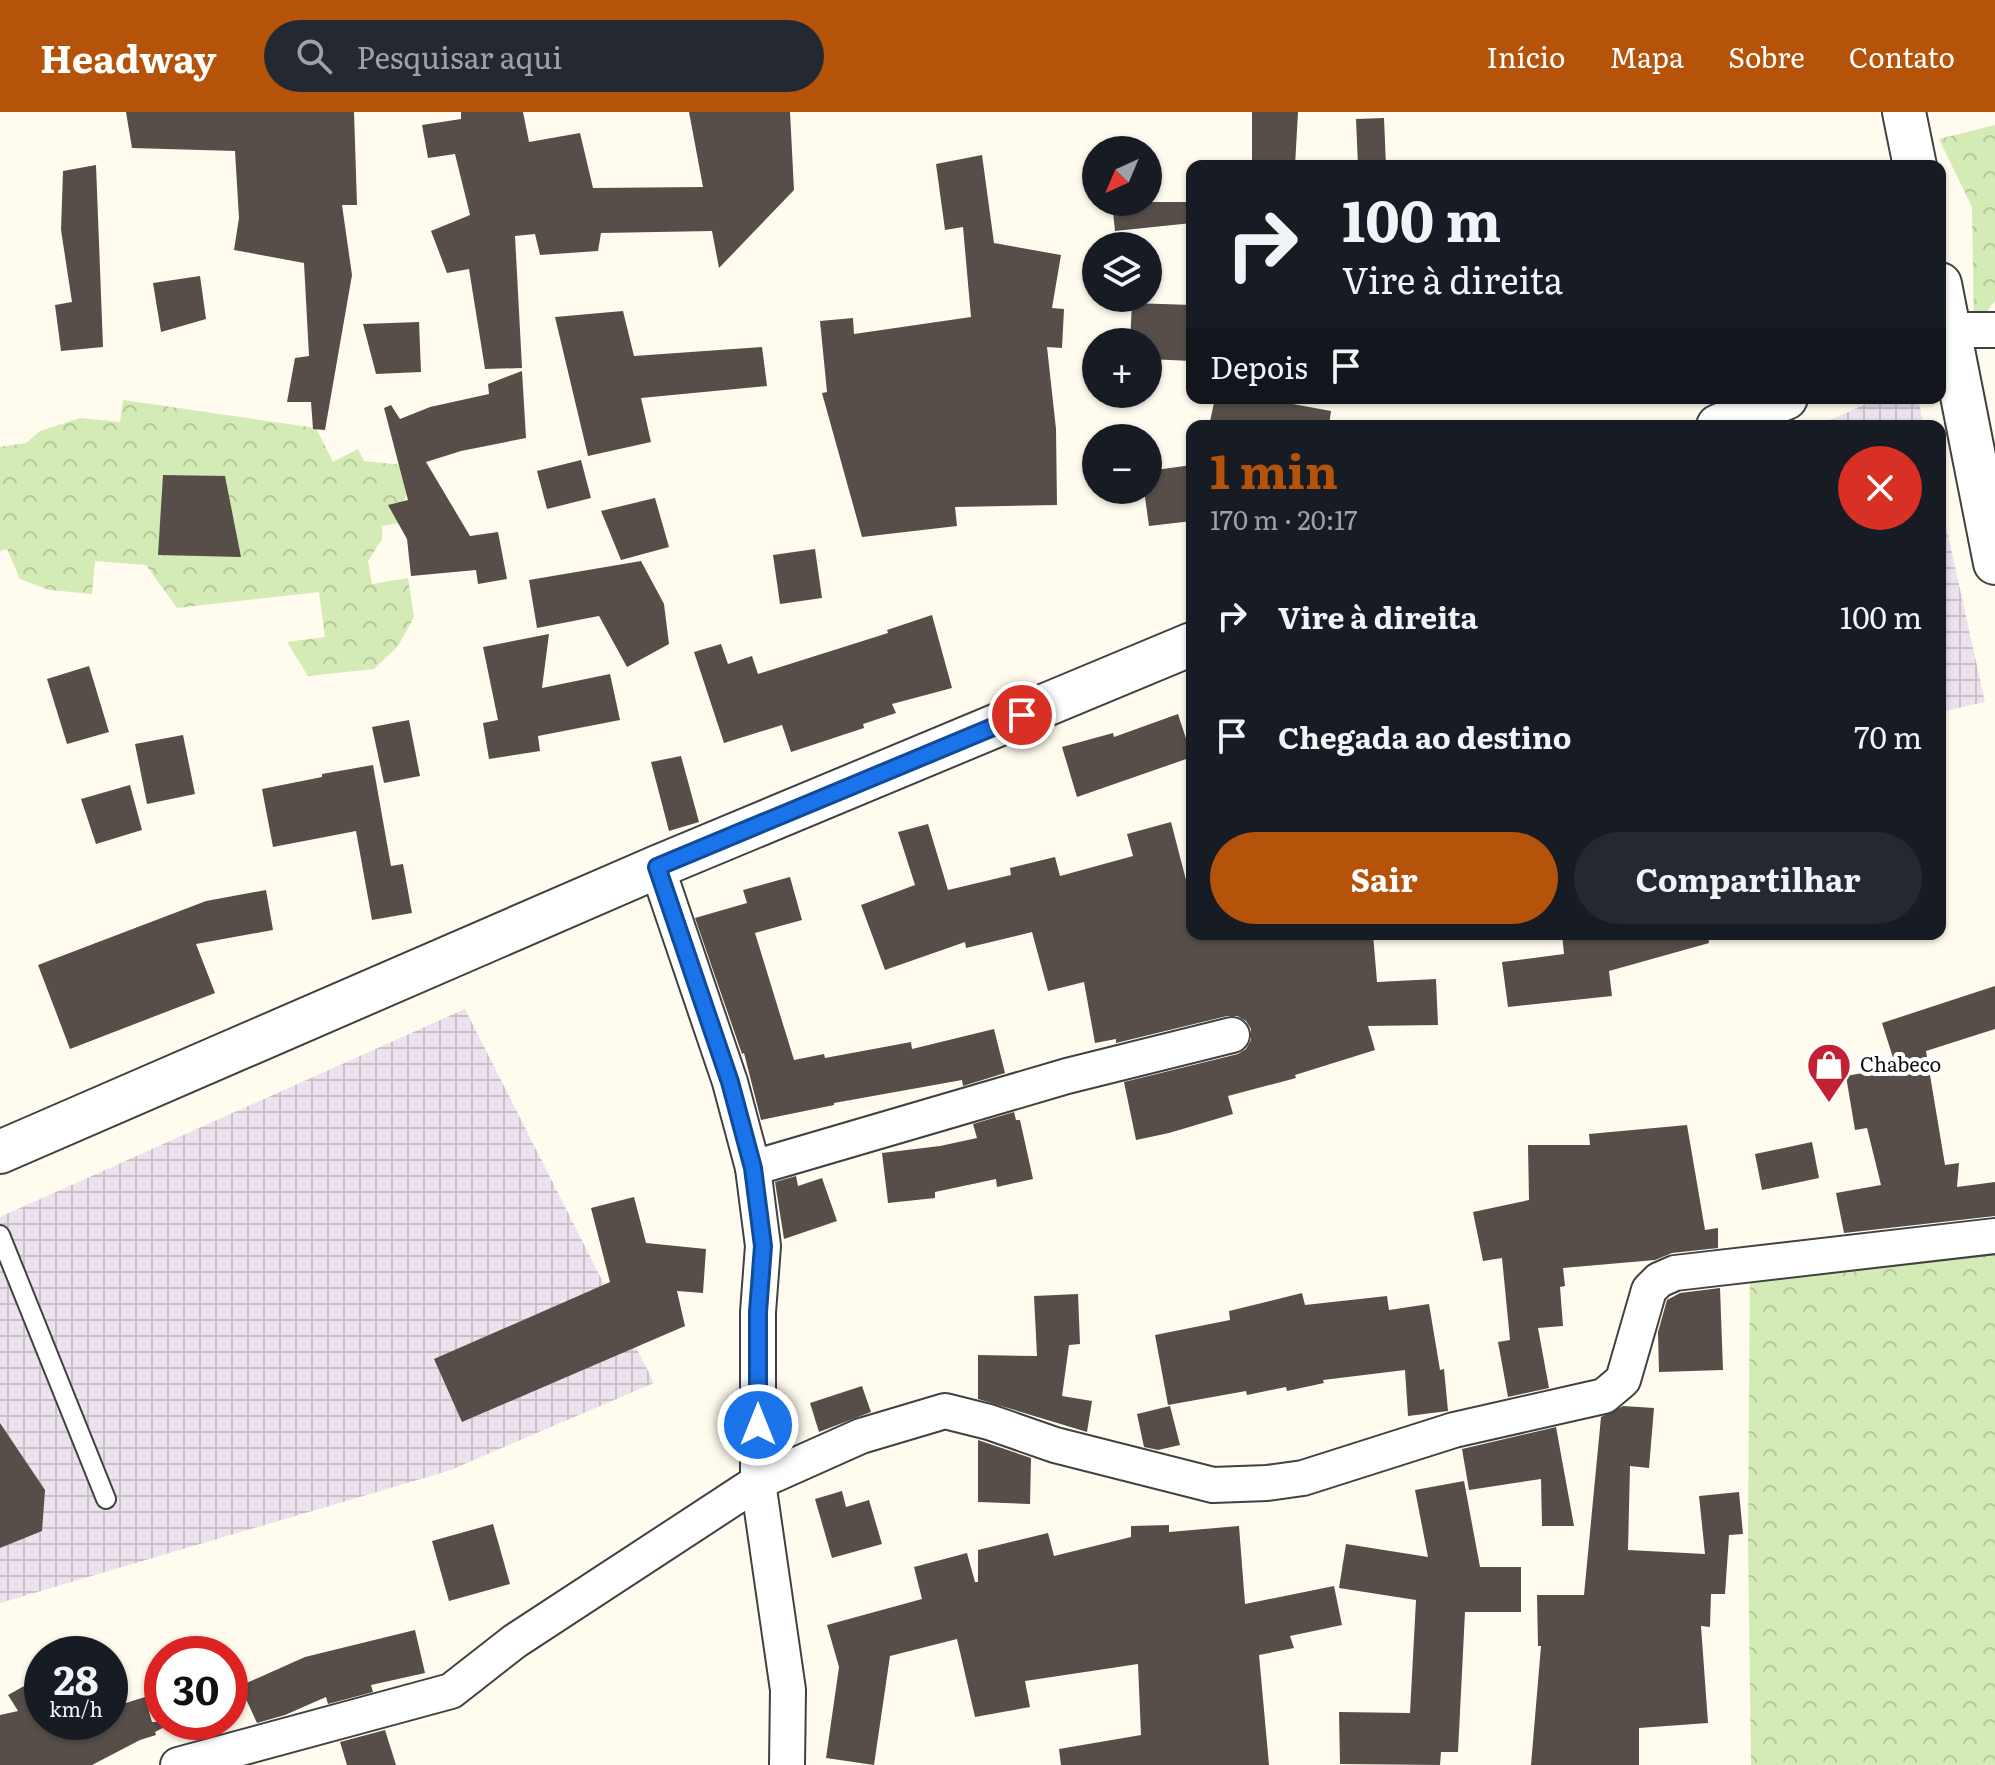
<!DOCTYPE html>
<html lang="pt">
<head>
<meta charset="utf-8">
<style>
	body { margin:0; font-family:Literata,serif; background:#242831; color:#f1f3f6; height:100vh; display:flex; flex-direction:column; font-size:30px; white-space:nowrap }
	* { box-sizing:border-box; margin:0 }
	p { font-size:26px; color:#9ea1a6 }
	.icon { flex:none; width:44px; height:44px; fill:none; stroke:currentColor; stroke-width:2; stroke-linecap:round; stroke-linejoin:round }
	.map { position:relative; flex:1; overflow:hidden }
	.sheet { position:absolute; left:1186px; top:308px; width:760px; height:520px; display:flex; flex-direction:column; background:#171b24; border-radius:16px; box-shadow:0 2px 6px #0004 }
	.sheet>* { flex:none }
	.banner { position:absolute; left:1186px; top:48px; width:760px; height:244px; border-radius:16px; box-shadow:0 2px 6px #0004; background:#171b24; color:#f1f3f6; overflow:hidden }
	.needle { width:52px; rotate:224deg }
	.buttons { position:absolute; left:1082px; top:24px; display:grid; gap:16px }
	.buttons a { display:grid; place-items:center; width:80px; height:80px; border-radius:50%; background:#171b24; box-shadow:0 2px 6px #0004; font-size:40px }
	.speed { position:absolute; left:24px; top:1524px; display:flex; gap:16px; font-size:40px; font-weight:700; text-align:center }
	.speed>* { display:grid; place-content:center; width:104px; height:104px; border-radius:50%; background:#171b24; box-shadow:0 2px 6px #0004; line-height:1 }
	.speed small { font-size:20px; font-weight:400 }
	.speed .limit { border:12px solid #d22; background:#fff; color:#111 }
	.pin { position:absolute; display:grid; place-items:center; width:68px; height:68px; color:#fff; margin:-34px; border:4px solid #fff; border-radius:50%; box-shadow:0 2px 8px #0007 }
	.me { position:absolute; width:88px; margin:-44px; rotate:0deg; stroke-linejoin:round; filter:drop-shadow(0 0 6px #0008) }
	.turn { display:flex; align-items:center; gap:28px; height:168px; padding:0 24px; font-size:36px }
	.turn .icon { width:104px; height:104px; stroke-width:2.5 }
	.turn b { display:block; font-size:56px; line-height:68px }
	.then { display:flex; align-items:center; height:76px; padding:0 24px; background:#0003; gap:16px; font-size:30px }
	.round { display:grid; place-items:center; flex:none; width:84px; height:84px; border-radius:42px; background:#242831 }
	.summary { display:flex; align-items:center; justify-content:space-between; height:136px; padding:0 24px }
	h1 { font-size:48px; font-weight:700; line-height:60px; color:#b45309 }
	.button { display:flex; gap:16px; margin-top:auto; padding:16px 24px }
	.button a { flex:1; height:92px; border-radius:48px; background:#b45309; color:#fff; font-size:32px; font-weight:700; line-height:92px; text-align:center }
	.button a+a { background:#242831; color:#f1f3f6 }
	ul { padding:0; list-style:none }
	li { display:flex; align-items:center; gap:24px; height:120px; padding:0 24px }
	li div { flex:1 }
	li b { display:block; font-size:30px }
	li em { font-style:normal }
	header { display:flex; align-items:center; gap:48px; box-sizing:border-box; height:112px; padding:0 40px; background:#b45309; color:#fff }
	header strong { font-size:38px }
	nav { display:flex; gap:44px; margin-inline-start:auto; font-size:28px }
	.search { width:560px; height:72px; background:#242831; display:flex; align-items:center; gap:20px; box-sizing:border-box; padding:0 28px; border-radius:44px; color:#9ea1a6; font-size:30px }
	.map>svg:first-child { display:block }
	.industrial { fill:url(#industrial-grid) }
	.park { fill:url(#park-crowns) }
	.building { fill:#574e4a }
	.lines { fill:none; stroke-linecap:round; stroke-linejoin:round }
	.service-casing { stroke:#414141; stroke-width:22 }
	.minor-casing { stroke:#414141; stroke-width:38 }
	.tertiary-casing { stroke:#414141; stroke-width:46 }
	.service { stroke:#fff; stroke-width:18 }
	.minor { stroke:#fff; stroke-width:34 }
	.tertiary { stroke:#fff; stroke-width:42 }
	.route-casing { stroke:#114b97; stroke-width:20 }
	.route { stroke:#1a73e8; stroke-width:14 }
	.labels { text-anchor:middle; stroke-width:8; stroke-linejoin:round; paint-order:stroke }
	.poi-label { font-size:20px; fill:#0e0e0e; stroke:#fff; text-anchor:start }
</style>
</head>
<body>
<header>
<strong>Headway</strong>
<div class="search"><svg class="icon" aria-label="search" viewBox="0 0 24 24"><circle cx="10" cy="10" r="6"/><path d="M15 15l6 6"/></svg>Pesquisar aqui</div>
<nav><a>Início</a><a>Mapa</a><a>Sobre</a><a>Contato</a></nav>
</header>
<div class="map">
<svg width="1995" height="1653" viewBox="0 0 1995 1653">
	<defs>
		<pattern id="industrial-grid" width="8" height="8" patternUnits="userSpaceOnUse" patternTransform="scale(2)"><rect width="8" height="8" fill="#ebe2ed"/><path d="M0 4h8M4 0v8" fill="none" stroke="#c8c1ca"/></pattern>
		<pattern id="park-crowns" width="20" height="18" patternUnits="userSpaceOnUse" patternTransform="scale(2)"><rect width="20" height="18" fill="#d5ebb6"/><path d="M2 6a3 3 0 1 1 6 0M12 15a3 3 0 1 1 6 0" fill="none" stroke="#b6c89b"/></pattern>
	</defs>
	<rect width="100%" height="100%" fill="#fffbee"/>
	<g class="industrial">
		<polygon points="1879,286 1918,286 1924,314 1817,314"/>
		<polygon points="1940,387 1985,590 1940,600"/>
		<polygon points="465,897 654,1271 448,1359 0,1491 0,1105"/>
	</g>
	<g class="park">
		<polygon points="1995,13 1995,189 1974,216 1972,95 1939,27"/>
		<polygon points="123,288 316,316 333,350 358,337 364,349 412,354 414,370 400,396 400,411 382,414 382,427 368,449 372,472 408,466 414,505 398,534 374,557 308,564 287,530 325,525 319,480 177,496 146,453 95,449 92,482 49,478 20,467 7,437 0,439 0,335 26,331 40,319 80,306 120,310"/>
		<polygon points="1995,1120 1995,1653 1751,1653 1748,1426 1750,1151"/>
	</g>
	<g class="building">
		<polygon points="126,0 354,0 357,93 342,93 352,163 325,318 313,317 311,290 287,290 295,246 309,244 304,151 234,138 239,106 235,39 132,36"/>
		<polygon points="461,0 523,0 529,30 580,21 593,76 703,75 689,0 790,0 794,78 719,156 712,119 601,121 598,139 540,143 535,122 515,124 522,256 485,257 469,157 447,161 431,119 470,103 455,42 428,46 422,13 461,7"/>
		<polygon points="1252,0 1298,0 1295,54 1252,54"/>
		<polygon points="1384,6 1386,54 1358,54 1356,7"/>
		<polygon points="982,43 994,131 1061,143 1052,196 1064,197 1062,236 1047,235 1056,317 1057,393 955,395 957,414 862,425 822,281 827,280 820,209 853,206 854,222 971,205 963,115 945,118 936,52"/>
		<polygon points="96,53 103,235 61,239 55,193 72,190 61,118 63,59"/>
		<polygon points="1112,90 1192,90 1192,111 1115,119"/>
		<polygon points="200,164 206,207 161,220 153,171"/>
		<polygon points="1132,191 1192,193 1192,249 1148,247 1148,230 1130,230"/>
		<polygon points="623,199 634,244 762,235 767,274 641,286 651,330 588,344 555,205"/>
		<polygon points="419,210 421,260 376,262 363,212"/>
		<polygon points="522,259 526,326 461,339 426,350 470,424 498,420 507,467 478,472 476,458 411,464 407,427 388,393 408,388 384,296 391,293 400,307 430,295 489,282 488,272"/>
		<polygon points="1215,286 1261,286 1331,299 1329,314 1209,314"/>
		<polygon points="581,348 591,386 547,397 537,359"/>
		<polygon points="1192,353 1192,409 1149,414 1144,378 1148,378 1148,359"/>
		<polygon points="163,363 225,364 241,445 158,443"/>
		<polygon points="655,386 669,435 621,448 601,399"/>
		<polygon points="815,437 822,486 780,492 773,443"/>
		<polygon points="641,449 664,492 669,532 627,555 599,504 537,516 529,468"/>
		<polygon points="932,503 952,576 892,592 896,601 863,612 864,616 791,640 782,613 724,631 694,540 721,532 728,552 752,544 758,562 888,521 887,518"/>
		<polygon points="549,522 542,576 610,562 620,608 538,624 540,639 489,647 483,611 498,608 483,535"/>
		<polygon points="89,554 109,620 67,632 47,567"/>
		<polygon points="1178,602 1192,645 1077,685 1062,635 1113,621 1114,625"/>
		<polygon points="409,608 420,664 384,671 372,615"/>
		<polygon points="183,623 195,682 147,692 135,632"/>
		<polygon points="681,644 699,710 669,719 651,650"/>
		<polygon points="373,653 391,754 403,752 412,801 372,808 356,719 273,735 262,677 322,665 322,662"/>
		<polygon points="130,673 142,718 96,732 81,687"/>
		<polygon points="1171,710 1192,791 1192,822 1373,822 1377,870 1436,867 1438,913 1368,914 1375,938 1295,963 1296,966 1228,984 1233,1002 1169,1021 1136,1028 1124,970 1238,942 1246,937 1251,928 1251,917 1246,909 1237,904 1227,904 1116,931 1116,927 1095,931 1084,870 1048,879 1032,820 966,836 965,830 885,858 861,793 915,773 898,720 928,712 948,778 1011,763 1010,756 1055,745 1060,764 1133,744 1127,722"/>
		<polygon points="790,765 802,808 755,821 794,948 824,942 825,946 911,930 912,937 994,917 1005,961 963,974 962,968 834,991 834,993 761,1008 744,941 742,942 695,806 747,791 743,778"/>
		<polygon points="266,778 273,818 196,832 215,881 70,937 38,853 206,789"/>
		<polygon points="1562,822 1708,822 1709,831 1609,859 1612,884 1508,895 1502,850 1564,842"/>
		<polygon points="1995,874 1995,917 1926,939 1945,1053 1959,1051 1957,1075 1995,1070 1995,1104 1844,1121 1836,1081 1881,1073 1867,1016 1855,1018 1846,964 1896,955 1882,911"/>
		<polygon points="1014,1000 1016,1008 1020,1008 1033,1067 997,1075 996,1067 935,1080 935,1086 888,1091 882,1041 940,1034 977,1026 973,1012"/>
		<polygon points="1687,1013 1705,1118 1718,1116 1718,1136 1672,1141 1655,1148 1563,1156 1565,1174 1560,1175 1563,1214 1538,1216 1549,1276 1508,1285 1498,1230 1510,1228 1502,1146 1483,1149 1473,1100 1529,1088 1528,1033 1590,1033 1589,1022"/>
		<polygon points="1812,1030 1819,1066 1762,1078 1755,1042"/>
		<polygon points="796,1064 798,1074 822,1066 837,1109 784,1127 775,1070"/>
		<polygon points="634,1085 646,1131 706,1137 703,1181 677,1179 685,1214 462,1310 434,1247 610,1170 591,1096"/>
		<polygon points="1720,1176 1723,1258 1659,1260 1658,1220 1667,1188 1680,1181"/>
		<polygon points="1302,1181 1305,1193 1387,1184 1389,1198 1429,1192 1440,1258 1444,1257 1448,1299 1408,1304 1405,1258 1323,1268 1324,1271 1287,1279 1286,1275 1247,1283 1246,1279 1168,1293 1155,1223 1230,1208 1229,1199"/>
		<polygon points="1078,1182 1080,1232 1069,1233 1062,1284 1092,1289 1087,1320 978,1287 978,1243 1037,1244 1034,1184"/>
		<polygon points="862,1274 871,1300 819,1320 810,1291"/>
		<polygon points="1170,1294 1180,1333 1158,1338 1144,1335 1137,1302"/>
		<polygon points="1623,1294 1654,1296 1649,1356 1630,1354 1628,1438 1705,1442 1699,1384 1739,1380 1743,1422 1729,1423 1725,1482 1711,1482 1710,1515 1701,1514 1708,1611 1639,1616 1639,1653 1531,1653 1541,1534 1538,1534 1537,1483 1584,1483 1601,1305"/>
		<polygon points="0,1311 45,1378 42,1419 0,1436"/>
		<polygon points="1556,1315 1574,1414 1542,1414 1541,1367 1469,1378 1462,1337"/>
		<polygon points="978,1328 1031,1346 1030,1392 978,1390"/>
		<polygon points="1464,1369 1480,1455 1521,1455 1521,1500 1465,1500 1458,1640 1441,1640 1440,1653 1340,1652 1339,1600 1410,1601 1416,1488 1339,1476 1346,1432 1428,1445 1415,1378"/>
		<polygon points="842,1379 846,1395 869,1388 882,1432 832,1446 815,1387"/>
		<polygon points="493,1412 510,1472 449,1489 432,1429"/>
		<polygon points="1169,1413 1169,1420 1239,1414 1245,1492 1334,1474 1342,1513 1290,1524 1294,1536 1259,1543 1269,1653 1061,1653 1059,1637 1141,1623 1138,1552 1025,1569 1030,1595 975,1605 957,1527 890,1544 874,1653 826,1646 839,1555 827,1513 922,1487 914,1455 967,1441 975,1470 978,1470 978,1438 1048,1421 1054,1444 1131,1425 1131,1414"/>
		<polygon points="415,1518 425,1561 371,1573 373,1580 328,1592 326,1585 285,1603 257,1611 240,1574 305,1545"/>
		<polygon points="42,1564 42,1610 110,1610 110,1596 145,1585 152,1610 174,1610 155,1620 156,1623 140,1628 92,1653 0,1653 0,1603 18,1599 8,1583"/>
		<polygon points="385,1618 396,1653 347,1653 340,1630"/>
	</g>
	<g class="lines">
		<g class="service-casing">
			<polyline id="service" points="0,1123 106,1387"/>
		</g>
		<g class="minor-casing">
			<g id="minor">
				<polyline points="1950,218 1995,218"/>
				<polyline points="753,1056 1067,964 1232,923"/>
				<polyline points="178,1653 451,1579 515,1529 758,1370 758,1200 763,1134 753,1056 730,970 657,755"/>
				<polyline points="787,1653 788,1578 758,1370 861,1324 945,1299 989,1310 1055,1333 1213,1373 1267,1371 1303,1366 1454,1318 1604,1284 1623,1268 1649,1178 1659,1168 1675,1161 1995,1124"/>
			</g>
		</g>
		<g class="tertiary-casing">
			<g id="tertiary">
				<polyline points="1904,0 1915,54"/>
				<polyline points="1940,172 1995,451"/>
				<polyline points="1718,314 1786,286"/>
				<polyline points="0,1040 657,755 1192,532"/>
			</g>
		</g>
		<use href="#service" class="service"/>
		<use href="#minor" class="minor"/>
		<use href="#tertiary" class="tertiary"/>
	</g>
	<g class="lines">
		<g class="route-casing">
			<polyline id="route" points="758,1313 758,1200 763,1134 753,1056 730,970 657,755 1022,603"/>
		</g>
		<use href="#route" class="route"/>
	</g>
	<defs>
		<g id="shop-pin" transform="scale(2.3)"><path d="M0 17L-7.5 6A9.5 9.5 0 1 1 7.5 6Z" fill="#c32033" stroke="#fff"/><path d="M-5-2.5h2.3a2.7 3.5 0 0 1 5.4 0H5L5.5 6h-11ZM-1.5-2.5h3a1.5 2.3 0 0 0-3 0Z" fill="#fff"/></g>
	</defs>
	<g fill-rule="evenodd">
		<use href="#shop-pin" x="1829" y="953"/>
	</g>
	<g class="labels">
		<g class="poi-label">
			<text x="1860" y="960">Chabeco</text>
		</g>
	</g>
</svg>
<div class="buttons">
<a><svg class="needle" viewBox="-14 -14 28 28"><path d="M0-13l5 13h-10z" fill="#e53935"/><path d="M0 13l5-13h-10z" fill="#9ea1a6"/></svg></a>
<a><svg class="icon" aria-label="layers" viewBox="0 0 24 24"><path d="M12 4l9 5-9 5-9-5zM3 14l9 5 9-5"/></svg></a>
<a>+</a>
<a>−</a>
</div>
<div class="speed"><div>28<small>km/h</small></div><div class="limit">30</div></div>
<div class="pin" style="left:1022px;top:603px;background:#d93025"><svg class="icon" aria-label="arrive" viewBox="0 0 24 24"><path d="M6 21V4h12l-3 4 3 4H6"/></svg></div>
<svg class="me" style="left:758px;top:1313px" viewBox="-20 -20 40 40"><circle r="17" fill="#1a73e8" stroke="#fff" stroke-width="3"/><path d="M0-11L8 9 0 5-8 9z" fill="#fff"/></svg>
<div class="banner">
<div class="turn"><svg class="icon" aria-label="right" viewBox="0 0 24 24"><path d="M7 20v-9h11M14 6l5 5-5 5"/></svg><div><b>100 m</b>Vire à direita</div></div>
<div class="then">Depois<svg class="icon" aria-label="arrive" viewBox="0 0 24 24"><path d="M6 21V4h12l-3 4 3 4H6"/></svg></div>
</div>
<section class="sheet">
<div class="summary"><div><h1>1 min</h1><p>170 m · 20:17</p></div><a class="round" style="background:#d93025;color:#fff"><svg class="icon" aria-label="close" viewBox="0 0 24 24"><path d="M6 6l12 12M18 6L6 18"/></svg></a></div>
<ul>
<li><svg class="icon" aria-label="right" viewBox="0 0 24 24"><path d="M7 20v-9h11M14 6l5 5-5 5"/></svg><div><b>Vire à direita</b></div><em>100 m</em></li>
<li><svg class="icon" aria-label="arrive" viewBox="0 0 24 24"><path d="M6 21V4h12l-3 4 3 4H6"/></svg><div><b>Chegada ao destino</b></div><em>70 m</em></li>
</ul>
<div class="button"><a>Sair</a><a>Compartilhar</a></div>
</section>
</div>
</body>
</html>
